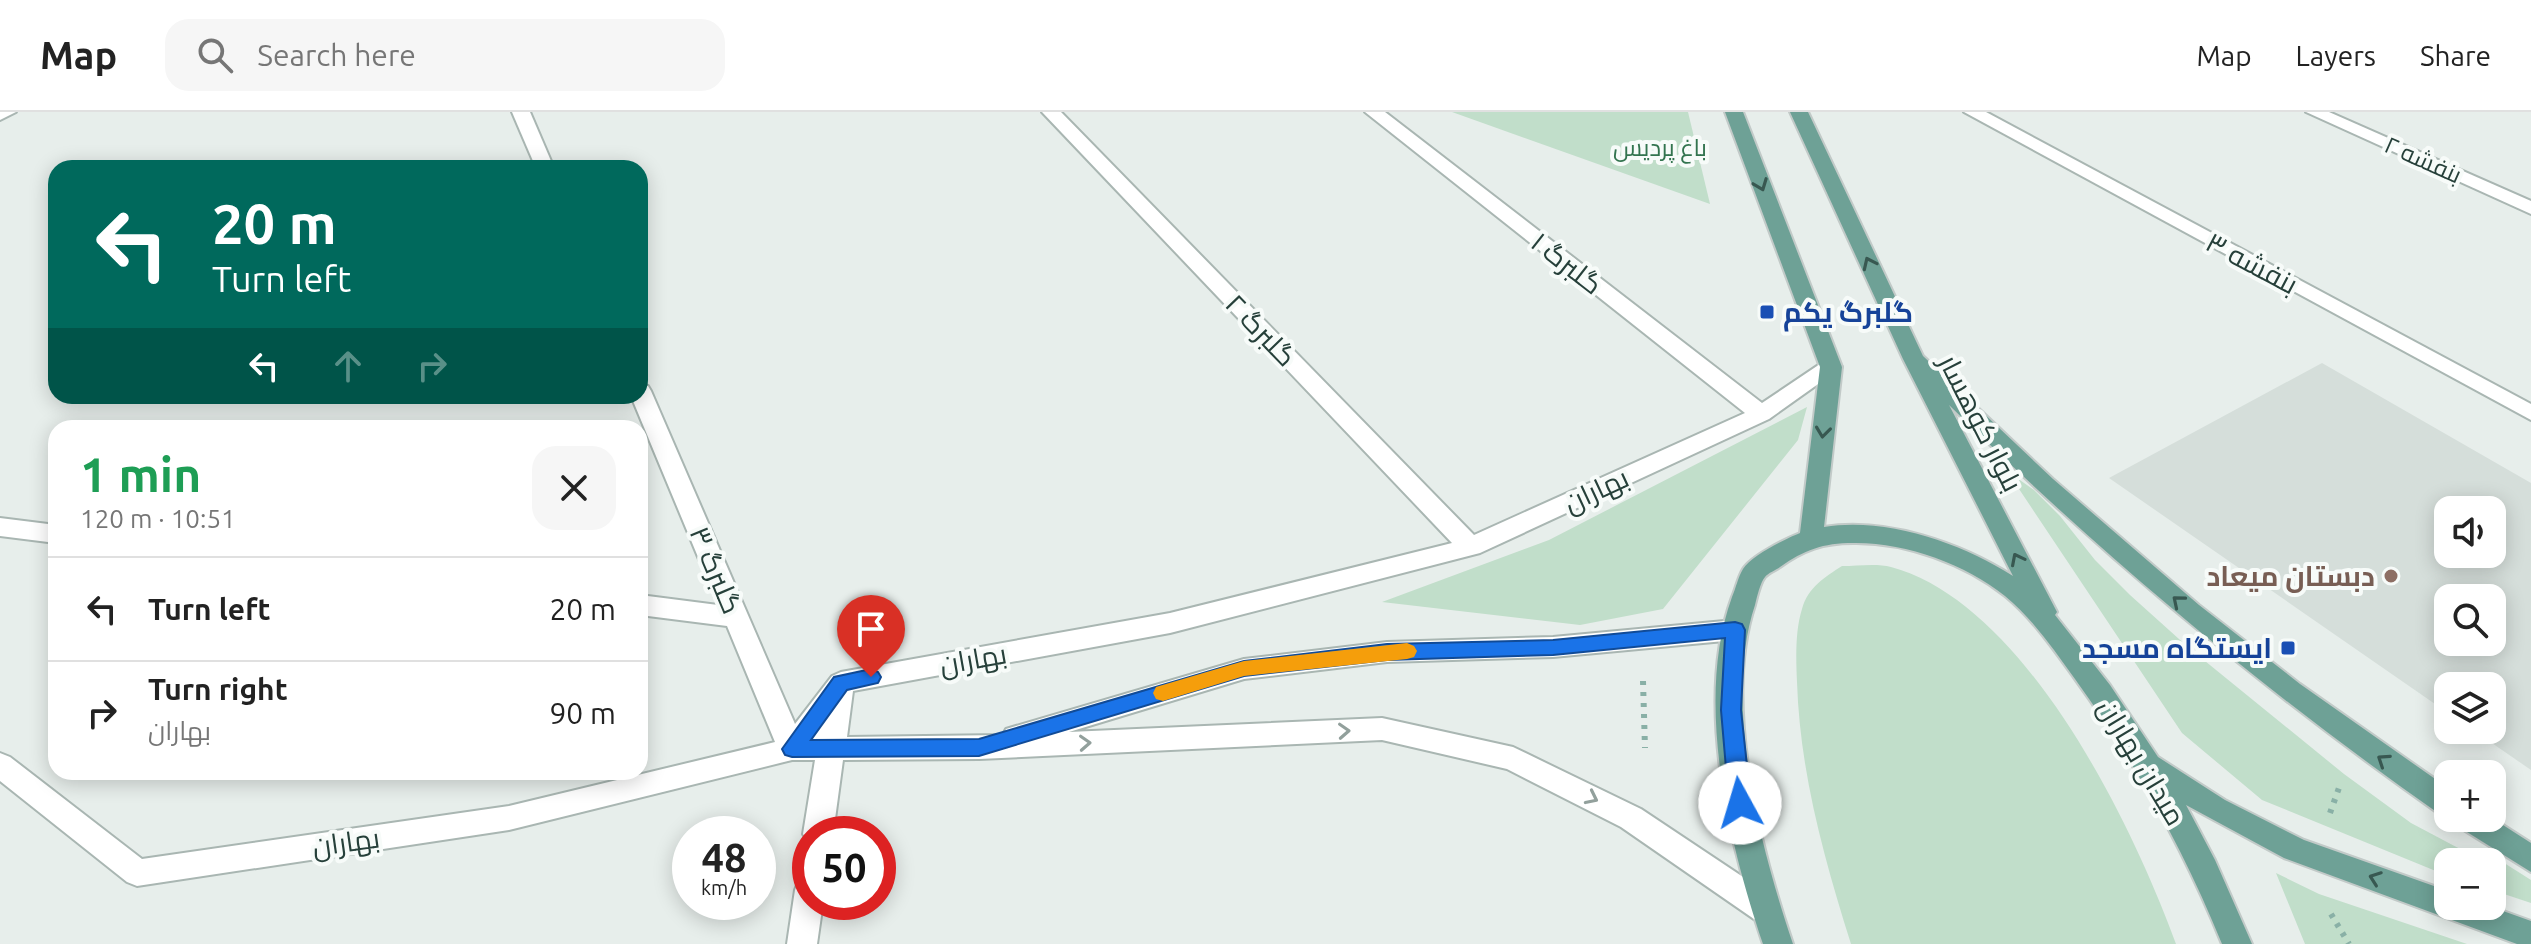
<!DOCTYPE html>
<html lang="en">
<head>
<meta charset="utf-8">
<style>
	body { margin:0; font-family:Ubuntu,Cairo,sans-serif; background:#f6f6f6; color:#222; height:100vh; display:flex; flex-direction:column; font-size:30px; white-space:nowrap }
	* { box-sizing:border-box; margin:0 }
	p { font-size:26px; color:#767676 }
	.icon { flex:none; width:44px; height:44px; fill:none; stroke:currentColor; stroke-width:2; stroke-linecap:round; stroke-linejoin:round }
	.map { position:relative; flex:1; overflow:hidden }
	.panel { position:absolute; left:48px; top:308px; width:600px; height:360px; display:flex; flex-direction:column; background:#fff; border-radius:24px; box-shadow:0 4px 20px #0003 }
	.panel>* { flex:none }
	.hud { position:absolute; left:48px; top:48px; width:600px; height:244px; border-radius:24px; box-shadow:0 4px 20px #0003; background:#00695c; color:#fff; overflow:hidden }
	.controls { position:absolute; left:2434px; top:384px; display:grid; gap:16px }
	.controls a { display:grid; place-items:center; width:72px; height:72px; border-radius:16px; background:#fff; box-shadow:0 4px 20px #0003; font-size:40px }
	.speed { position:absolute; left:672px; top:704px; display:flex; gap:16px; font-size:40px; font-weight:700; text-align:center }
	.speed>* { display:grid; place-content:center; width:104px; height:104px; border-radius:50%; background:#fff; box-shadow:0 4px 20px #0003; line-height:1 }
	.speed small { font-size:20px; font-weight:400 }
	.speed .limit { border:12px solid #d22; background:#fff; color:#111 }
	.pin { position:absolute; display:grid; place-items:center; width:68px; height:68px; color:#fff; margin:-82px -34px; border-radius:50% 50% 50% 0; rotate:-45deg; box-shadow:0 0 8px #0007 }
	.pin .icon { rotate:45deg }
	.me { position:absolute; width:88px; margin:-44px; rotate:354deg; stroke-linejoin:round; filter:drop-shadow(0 0 6px #0008) }
	.turn { display:flex; align-items:center; gap:28px; height:168px; padding:0 32px; font-size:36px }
	.turn .icon { width:104px; height:104px; stroke-width:2.5 }
	.turn b { display:block; font-size:56px; line-height:68px }
	.lanes { display:flex; align-items:center; height:76px; padding:0 32px; background:#0003; justify-content:center; gap:40px; direction:ltr }
	.lanes .off { opacity:.35 }
	.round { display:grid; place-items:center; flex:none; width:84px; height:84px; border-radius:24px; background:#f6f6f6 }
	.head { display:flex; align-items:center; justify-content:space-between; height:136px; padding:0 32px }
	h1 { font-size:48px; font-weight:700; line-height:60px; color:#1e9e55 }
	ul { padding:0; list-style:none }
	li { display:flex; align-items:center; gap:24px; height:104px; padding:0 32px; border-top:2px solid #e0e0e0 }
	li div { flex:1 }
	li b { display:block; font-size:30px }
	li em { font-style:normal }
	header { display:flex; align-items:center; gap:48px; box-sizing:border-box; height:112px; padding:0 40px; background:#fff; border-bottom:2px solid #e0e0e0 }
	header strong { font-size:38px }
	nav { display:flex; gap:44px; margin-inline-start:auto; font-size:28px }
	.search { width:560px; height:72px; background:#f6f6f6; display:flex; align-items:center; gap:20px; box-sizing:border-box; padding:0 28px; border-radius:24px; color:#767676; font-size:30px }
	.map>svg:first-child { display:block }
	.built { fill:#d5deda; fill-rule:evenodd }
	.green { fill:#c1deca }
	.lines { fill:none; stroke-linecap:round; stroke-linejoin:round }
	.minor-casing { stroke:#a9b6b2; stroke-width:4 }
	.major-casing { stroke:#c2cac8; stroke-width:4 }
	.path { stroke:#89b0a6; stroke-width:6; stroke-dasharray:4 7; stroke-linecap:butt }
	.minor { fill:#fff; fill-rule:evenodd }
	.major { fill:#6ea196; fill-rule:evenodd }
	.oneway { stroke:#385851 }
	.oneway2 { stroke:#92a09c }
	.route { fill:#1a73e8; stroke:#114b97; stroke-width:2 }
	.slow { fill:#f59e0b }
	.transit-dot { fill:#1a4fb4; stroke:#f7fbf9; stroke-width:3 }
	.education-dot { fill:#8d6e63; stroke:#f7fbf9; stroke-width:3 }
	.labels { text-anchor:middle; stroke-width:8; stroke-linejoin:round; paint-order:stroke }
	.far-park-label { font-size:24px; fill:#33744f; stroke:#f7fbf9 }
	.far-street-label { font-size:24px; fill:#26403a; stroke:#f7fbf9 }
	.street-label { font-size:28px; fill:#26403a; stroke:#f7fbf9 }
	.transit-label { font-size:28px; font-weight:bold; fill:#164399; stroke:#f7fbf9; text-anchor:start }
	.education-label { font-size:28px; font-weight:bold; fill:#785e54; stroke:#f7fbf9; text-anchor:end }
</style>
</head>
<body>
<header>
<strong>Map</strong>
<div class="search"><svg class="icon" aria-label="search" viewBox="0 0 24 24"><circle cx="10" cy="10" r="6"/><path d="M15 15l6 6"/></svg>Search here</div>
<nav><a>Map</a><a>Layers</a><a>Share</a></nav>
</header>
<div class="map">
<svg width="2531" height="832" viewBox="0 0 2531 832">
	<rect width="100%" height="100%" fill="#e7eeeb"/>
	<path class="built" d="M 2322,251 L 2531,371 L 2531,658 L 2473,618 L 2492,618 L 2492,574 L 2448,574 L 2448,601 L 2109,366 ZM 2448,398 L 2492,398 L 2492,442 L 2448,442 ZM 2492,486 L 2492,530 L 2448,530 L 2448,486 Z"/>
	<g class="green">
		<polygon points="1452,0 1688,0 1710,92"/>
		<polygon points="1807,295 1798,328 1663,497 1580,513 1382,490 1549,428"/>
		<polygon points="2007,359 2034,378 2060,404 2095,448 2130,483 2189,536 2344,662 2411,711 2462,738 2501,749 2531,768 2531,791 2492,778 2492,750 2448,750 2448,764 2262,688 2182,621"/>
		<path d="M 1842,454 C 1857,454 1877,451 1891,455 C 2025,491 2132,711 2176,832 L 1851,832 C 1824,746 1800,661 1797,570 C 1796,547 1795,519 1802,497 C 1808,475 1825,465 1842,454 Z"/>
		<polygon points="2276,761 2319,782 2467,832 2305,832"/>
	</g>
	<g class="lines">
		<g class="minor-casing">
			<g id="minor">
				<polygon points="0,0 16,0 0,8"/>
				<polygon points="512,0 530,0 554,56 536,56"/>
				<polygon points="1042,0 1061,0 1474,423 1745,301 1365,0 1385,0 1762,291 1823,250 1831,248 1842,255 1769,307 1480,441 1170,521 853,579 847,625 1003,623 1006,617 1016,614 1244,547 1387,530 1553,525 1735,508 1744,511 1748,518 1744,525 1735,528 1553,545 1387,550 1244,567 1069,620 1382,606 1513,635 1641,697 1776,787 1780,797 1776,807 1765,811 1754,807 1621,715 1507,657 1382,628 979,647 843,648 833,722 810,722 810,732 803,722 815,648 792,648 509,718 137,774 127,770 0,669 0,641 10,645 142,747 509,694 775,630 727,514 640,503 640,483 718,493 631,284 640,284 640,272 648,274 651,279 795,612 832,564 841,560 1170,501 1452,431"/>
				<polygon points="1964,0 1986,0 2531,292 2531,308"/>
				<polygon points="2306,0 2329,0 2531,89 2531,102"/>
				<polygon points="0,406 56,413 56,431 0,424"/>
				<polygon points="810,765 810,790 823,790 817,832 787,832 795,778 799,768"/>
			</g>
		</g>
		<g class="major-casing">
			<g id="major">
				<path d="M 1725,0 L 1743,0 L 1842,255 L 1824,415 C 1887,405 1961,431 2013,464 L 1903,247 L 1790,0 L 1808,0 L 1923,244 L 2053,367 L 2199,493 L 2300,572 L 2448,676 L 2448,704 L 2438,701 C 2263,578 2101,443 1949,293 L 2057,500 L 2055,503 L 2110,573 L 2158,645 L 2225,688 L 2304,728 L 2448,779 L 2448,794 L 2489,794 L 2531,809 L 2531,832 L 2517,832 L 2284,746 L 2186,693 L 2215,748 L 2252,832 L 2222,832 C 2184,738 2135,650 2075,567 C 2054,538 2033,507 2005,484 C 1965,452 1905,430 1853,431 C 1823,431 1804,438 1780,455 C 1776,458 1768,461 1765,465 C 1760,471 1757,485 1755,493 C 1722,591 1761,738 1793,832 L 1763,832 C 1729,731 1694,589 1732,485 C 1736,476 1738,465 1743,457 C 1751,444 1785,427 1800,421 L 1820,255 Z"/>
				<polygon points="2455,706 2492,706 2531,731 2531,760 2459,715"/>
			</g>
		</g>
		<g class="path">
			<polyline points="1643,569 1645,636"/>
			<polyline points="2330,701 2340,673"/>
			<polyline points="2331,802 2349,832"/>
		</g>
		<use href="#minor" class="minor"/>
		<use href="#major" class="major"/>
	</g>
	<defs><path id="oneway-chevron" d="M-2-3.5L2.5 0L-2 3.5" fill="none" stroke-width="1.6" stroke-linecap="round" stroke-linejoin="round" transform="scale(2)"/></defs>
	<g class="oneway">
		<use href="#oneway-chevron" transform="translate(1761 73) rotate(69)"/>
		<use href="#oneway-chevron" transform="translate(1869 151) rotate(-115)"/>
		<use href="#oneway-chevron" transform="translate(1823 320) rotate(97)"/>
		<use href="#oneway-chevron" transform="translate(2017 447) rotate(-117)"/>
		<use href="#oneway-chevron" transform="translate(2178 489) rotate(-140)"/>
		<use href="#oneway-chevron" transform="translate(2383 648) rotate(-146)"/>
		<use href="#oneway-chevron" transform="translate(2375 766) rotate(-160)"/>
	</g>
	<g class="oneway2">
		<use href="#oneway-chevron" transform="translate(1344 619) rotate(-3)"/>
		<use href="#oneway-chevron" transform="translate(1085 631) rotate(-3)"/>
		<use href="#oneway-chevron" transform="translate(1592 686) rotate(26)"/>
	</g>
	<polygon class="route" points="1735,510 1742,512 1745,518 1741,598 1751,691 1748,698 1740,701 1732,698 1729,691 1721,598 1725,526 1553,543 1387,548 1244,564 979,644 792,645 785,643 782,637 834,565 871,557 878,560 881,565 878,571 847,578 811,628 979,627 1244,549 1387,532 1553,528"/>
	<polygon class="slow" points="1407,531 1414,534 1417,539 1414,545 1407,547 1244,564 1163,589 1156,587 1153,581 1156,575 1244,549"/>
	<g class="transit-dot">
		<rect x="1759" y="192" width="16" height="16" rx="4"/>
		<rect x="2280" y="528" width="16" height="16" rx="4"/>
	</g>
	<circle class="education-dot" cx="2391" cy="464" r="8"/>
	<g class="labels">
		<g class="far-park-label">
			<text x="1660" y="44">باغ پردیس</text>
		</g>
		<g class="far-street-label">
			<text transform="translate(2423 48) rotate(24)" y="8">بنفشه ۲</text>
		</g>
		<g class="street-label">
			<text transform="translate(1567 151) rotate(38)" y="10">گلبرگ ۱</text>
			<text transform="translate(2252 151) rotate(28)" y="10">بنفشه ۳</text>
			<text transform="translate(1261 218) rotate(46)" y="10">گلبرگ ۲</text>
			<text transform="translate(1981 311) rotate(63)" y="10">بلوار کوهسار</text>
			<text transform="translate(1596 378) rotate(-25)" y="10">بهاران</text>
			<text transform="translate(716 458) rotate(67)" y="10">گلبرگ ۳</text>
			<text transform="translate(973 547) rotate(-10)" y="10">بهاران</text>
			<text transform="translate(2142 650) rotate(59)" y="10">میدان بهاران</text>
			<text transform="translate(346 730) rotate(-8)" y="10">بهاران</text>
		</g>
		<g class="transit-label">
			<text x="1783" y="210">گلبرگ یکم</text>
			<text x="2272" y="546" text-anchor="end">ایستگاه مسجد</text>
		</g>
		<g class="education-label">
			<text x="2375" y="474">دبستان میعاد</text>
		</g>
	</g>
</svg>
<div class="controls">
<a><svg class="icon" aria-label="sound" viewBox="0 0 24 24"><path d="M4 9h4l5-4v14l-5-4H4zM17 9q2 3 0 6"/></svg></a>
<a><svg class="icon" aria-label="search" viewBox="0 0 24 24"><circle cx="10" cy="10" r="6"/><path d="M15 15l6 6"/></svg></a>
<a><svg class="icon" aria-label="layers" viewBox="0 0 24 24"><path d="M12 4l9 5-9 5-9-5zM3 14l9 5 9-5"/></svg></a>
<a>+</a>
<a>−</a>
</div>
<div class="speed"><div>48<small>km/h</small></div><div class="limit">50</div></div>
<div class="pin" style="left:871px;top:565px;background:#d93025"><svg class="icon" aria-label="arrive" viewBox="0 0 24 24"><path d="M6 21V4h12l-3 4 3 4H6"/></svg></div>
<svg class="me" style="left:1740px;top:691px" viewBox="-20 -20 40 40"><circle r="19" fill="#fff"/><path d="M0-13L10 11 0 6-10 11z" fill="#1a73e8"/></svg>
<div class="hud">
<div class="turn"><svg class="icon" aria-label="left" viewBox="0 0 24 24"><path d="M17 20v-9H6M10 6l-5 5 5 5"/></svg><div><b>20 m</b>Turn left</div></div>
<div class="lanes"><svg class="icon" aria-label="left" viewBox="0 0 24 24"><path d="M17 20v-9H6M10 6l-5 5 5 5"/></svg><svg class="icon off" aria-label="ahead" viewBox="0 0 24 24"><path d="M12 20V5M6 11l6-6 6 6"/></svg><svg class="icon off" aria-label="right" viewBox="0 0 24 24"><path d="M7 20v-9h11M14 6l5 5-5 5"/></svg></div>
</div>
<section class="panel">
<div class="head"><div><h1>1 min</h1><p>120 m · 10:51</p></div><a class="round"><svg class="icon" aria-label="close" viewBox="0 0 24 24"><path d="M6 6l12 12M18 6L6 18"/></svg></a></div>
<ul>
<li><svg class="icon" aria-label="left" viewBox="0 0 24 24"><path d="M17 20v-9H6M10 6l-5 5 5 5"/></svg><div><b>Turn left</b></div><em>20 m</em></li>
<li><svg class="icon" aria-label="right" viewBox="0 0 24 24"><path d="M7 20v-9h11M14 6l5 5-5 5"/></svg><div><b>Turn right</b><p>بهاران</p></div><em>90 m</em></li>
</ul>
</section>
</div>
</body>
</html>
